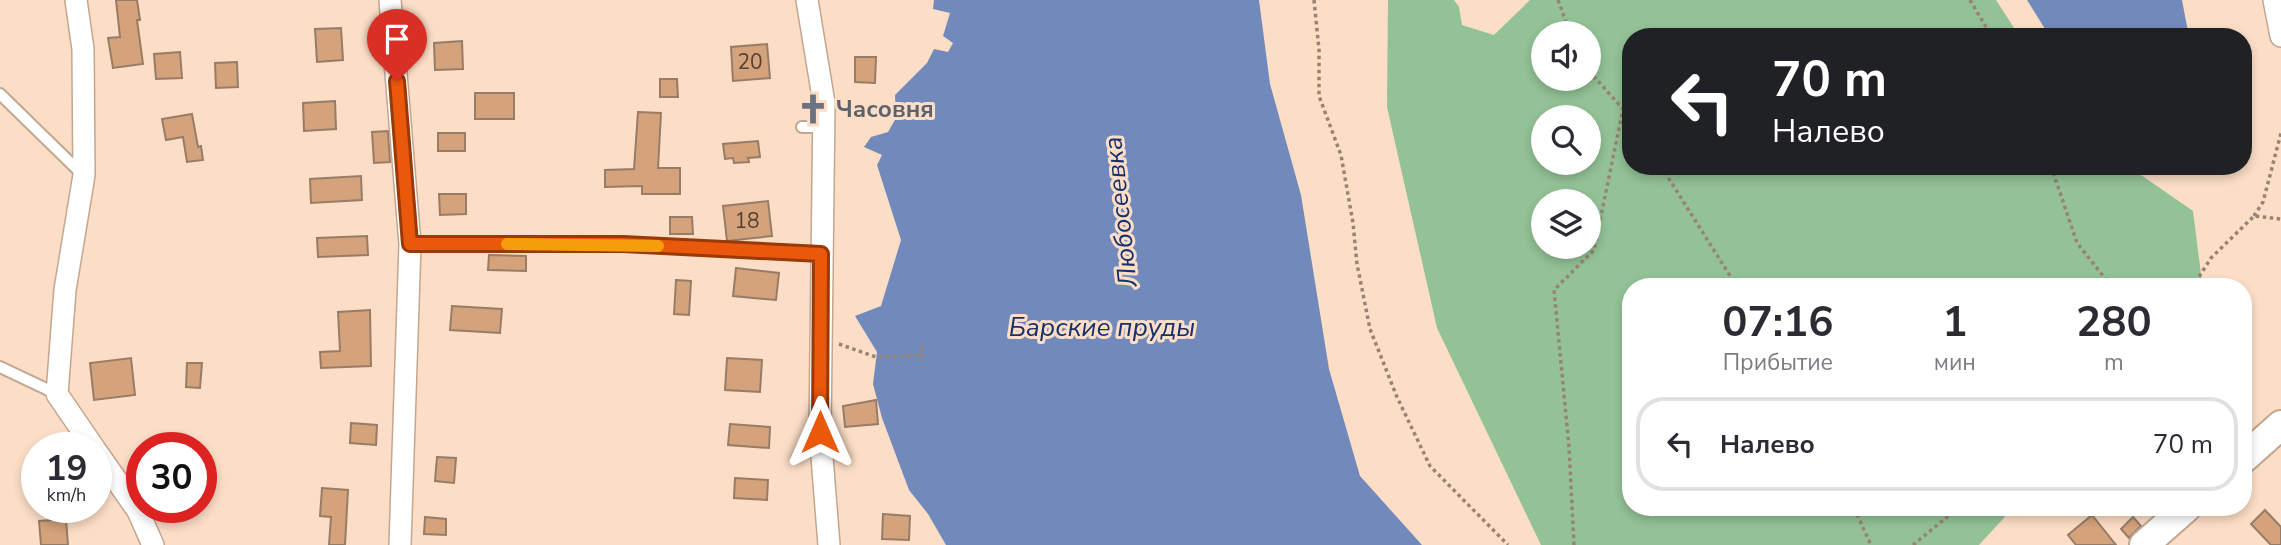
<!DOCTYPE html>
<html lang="ru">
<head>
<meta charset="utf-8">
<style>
	body { margin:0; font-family:"Nunito Sans",sans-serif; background:#f2f2f3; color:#2b2b33; height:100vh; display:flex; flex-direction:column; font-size:26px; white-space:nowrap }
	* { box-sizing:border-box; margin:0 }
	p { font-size:23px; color:#7c7c81 }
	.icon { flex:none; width:38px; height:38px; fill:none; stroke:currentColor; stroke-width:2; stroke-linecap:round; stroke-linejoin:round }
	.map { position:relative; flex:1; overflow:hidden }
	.details { position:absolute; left:1622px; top:278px; width:630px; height:238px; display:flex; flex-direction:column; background:#fff; border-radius:28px; box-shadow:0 4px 10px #0003 }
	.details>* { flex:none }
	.top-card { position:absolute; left:1622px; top:28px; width:630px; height:147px; border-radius:28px; box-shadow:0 4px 10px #0003; background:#202124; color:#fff; overflow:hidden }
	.buttons { position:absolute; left:1531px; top:21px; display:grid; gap:14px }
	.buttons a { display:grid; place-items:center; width:70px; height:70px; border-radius:50%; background:#fff; box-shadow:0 4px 10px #0003; font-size:35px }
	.speed { position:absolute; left:21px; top:432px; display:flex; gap:14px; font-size:35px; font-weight:700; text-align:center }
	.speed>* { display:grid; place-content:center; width:91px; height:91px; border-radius:50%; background:#fff; box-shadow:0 4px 10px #0003; line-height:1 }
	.speed small { font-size:18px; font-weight:400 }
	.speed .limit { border:10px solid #d22; background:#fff; color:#111 }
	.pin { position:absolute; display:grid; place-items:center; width:60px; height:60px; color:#fff; margin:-72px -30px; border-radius:50% 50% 50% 0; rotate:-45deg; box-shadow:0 0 7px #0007 }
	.pin .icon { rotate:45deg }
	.me { position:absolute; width:77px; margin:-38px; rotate:0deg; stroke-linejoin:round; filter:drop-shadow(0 0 5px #0008) }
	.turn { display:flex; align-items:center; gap:24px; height:147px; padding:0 35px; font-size:32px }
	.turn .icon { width:91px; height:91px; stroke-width:2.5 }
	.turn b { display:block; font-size:49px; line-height:60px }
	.eta { display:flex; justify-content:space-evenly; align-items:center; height:119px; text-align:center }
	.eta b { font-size:42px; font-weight:700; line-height:49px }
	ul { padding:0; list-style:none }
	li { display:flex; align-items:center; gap:21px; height:94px; margin:0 14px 10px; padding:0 21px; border:4px solid #e1e1e2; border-radius:28px }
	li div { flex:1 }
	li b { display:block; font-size:26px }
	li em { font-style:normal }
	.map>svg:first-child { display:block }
	.forest { fill:#93c296; fill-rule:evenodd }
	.water { fill:#728abb }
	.building { fill:#d4a27b; stroke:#977c67; stroke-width:2 }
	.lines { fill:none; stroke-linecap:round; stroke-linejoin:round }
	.lane-casing { stroke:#c2a690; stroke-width:14 }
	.street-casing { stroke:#c2a690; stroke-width:24 }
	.secondary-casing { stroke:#c2a690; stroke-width:32 }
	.path { stroke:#988373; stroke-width:3.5; stroke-dasharray:3.5 3.5; stroke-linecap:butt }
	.lane { stroke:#fff; stroke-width:10 }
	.street { stroke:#fff; stroke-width:21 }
	.secondary { stroke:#fff; stroke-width:28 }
	.route-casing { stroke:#983908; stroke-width:18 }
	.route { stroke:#ea580c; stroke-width:12 }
	.slow { stroke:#f59e0b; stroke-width:12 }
	.labels { text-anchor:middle; stroke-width:6; stroke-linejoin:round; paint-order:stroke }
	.number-label { font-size:21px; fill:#554031 }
	.worship-label { font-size:24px; font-weight:bold; fill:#5b616d; stroke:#fcdec7; text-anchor:start }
	.water-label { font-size:26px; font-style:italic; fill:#16306c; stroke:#fcdec7 }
</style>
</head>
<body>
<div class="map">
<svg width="2281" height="545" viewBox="0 0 2281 545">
	<rect width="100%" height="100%" fill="#fcdec7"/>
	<path class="forest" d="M 1388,0 L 1454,0 L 1459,7 L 1462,25 L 1494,35 L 1530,0 L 1996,0 L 2020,37 L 1631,37 L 1631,166 L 2128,166 L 2193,211 L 2202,282 L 2199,287 L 1631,287 L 1631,508 L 2013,508 L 1979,545 L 1541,545 L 1437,328 L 1387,107 ZM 1544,33 L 1589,33 L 1589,79 L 1544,79 ZM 1544,117 L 1589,117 L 1589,163 L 1544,163 ZM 1544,201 L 1589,201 L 1589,247 L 1544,247 Z"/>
	<g class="water">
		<polygon points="934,0 1259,0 1270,84 1301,195 1329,369 1360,476 1422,545 946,545 928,514 909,490 882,418 873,384 877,352 855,316 881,306 901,240 877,165 882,155 864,147 871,137 888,132 896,118 895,95 927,63 934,49 948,52 953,43 943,36 950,13 933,9"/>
		<polygon points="2027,0 2182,0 2189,37 2050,37"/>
	</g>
	<g class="building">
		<polygon points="116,0 137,0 140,20 137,20 143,64 113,68 108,38 120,37"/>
		<polygon points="341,28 343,60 317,62 315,29"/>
		<polygon points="462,41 463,69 435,70 434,43"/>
		<polygon points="767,44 770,78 733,81 731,47"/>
		<polygon points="180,52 182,78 156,79 154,54"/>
		<polygon points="855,57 876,57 875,83 855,82"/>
		<polygon points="237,62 238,87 216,88 215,63"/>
		<polygon points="660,79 677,79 678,97 660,97"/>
		<rect x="475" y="93" width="39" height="26"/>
		<polygon points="335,101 336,129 304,131 303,103"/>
		<polygon points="638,112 661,113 658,168 680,168 680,194 642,194 642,186 605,187 605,170 634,169"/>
		<polygon points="192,114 198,147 201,146 203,160 187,162 183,137 166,140 162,119"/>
		<polygon points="388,131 390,162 374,163 372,132"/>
		<rect x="438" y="133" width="27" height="18"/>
		<polygon points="758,141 760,157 748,158 749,162 734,163 733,158 725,159 723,144"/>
		<polygon points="361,176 362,200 311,203 310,179"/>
		<polygon points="439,194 466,194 466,214 440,215"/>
		<polygon points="768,201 772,236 727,241 723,206"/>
		<polygon points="670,217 692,217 693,234 670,234"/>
		<polygon points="367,236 368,255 318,257 317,238"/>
		<polygon points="489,255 526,256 526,271 488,270"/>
		<polygon points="736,268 779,273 776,300 733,296"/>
		<polygon points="676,280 691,281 689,315 674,314"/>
		<polygon points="452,306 502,309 500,333 450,330"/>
		<polygon points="370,310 371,366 321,368 320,352 340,351 338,312"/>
		<polygon points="131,358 135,395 94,400 90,363"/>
		<polygon points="727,358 762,360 760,392 725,390"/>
		<polygon points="187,363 202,363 200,388 186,387"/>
		<polygon points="876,400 878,424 845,427 843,406"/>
		<polygon points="351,423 377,425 376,445 350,443"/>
		<polygon points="730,424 770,427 769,448 728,445"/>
		<polygon points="437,457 456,458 454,483 435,481"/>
		<polygon points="735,478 768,480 767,500 734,498"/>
		<polygon points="322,488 348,490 345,545 329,545 331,517 320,516"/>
		<polygon points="2265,510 2281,527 2281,545 2271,545 2251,524"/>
		<polygon points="883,514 910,516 909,540 882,539"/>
		<polygon points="2092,515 2116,545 2076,545 2068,535"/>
		<polygon points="425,517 446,519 446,535 424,534"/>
		<polygon points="2133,517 2141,526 2129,538 2121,529"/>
		<polygon points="66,519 68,545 41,545 39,521"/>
	</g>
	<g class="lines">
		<g class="lane-casing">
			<g id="lane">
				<polyline points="0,94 82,174"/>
				<polyline points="802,127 823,127"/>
				<polyline points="410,244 623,245 821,254"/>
				<polyline points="0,367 57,394"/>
			</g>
		</g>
		<g class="street-casing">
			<g id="street">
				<polyline points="76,0 83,49 84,175 65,290 57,394 94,448"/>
				<polyline points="390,0 410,244 400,545"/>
				<polyline points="807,0 824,103 820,432 829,545"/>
				<polyline points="2274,0 2281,36"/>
				<polyline points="96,451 138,511 153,545"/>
			</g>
		</g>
		<g class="secondary-casing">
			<g id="secondary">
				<polyline points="2244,458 2281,425"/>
				<polyline points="2144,545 2186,508"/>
			</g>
		</g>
		<g class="path">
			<polyline points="1314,0 1319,50 1319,96 1341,155 1353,223 1357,264 1370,329 1397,397 1430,466 1508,545"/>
			<polyline points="1558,0 1570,33"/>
			<polyline points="1970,0 1992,37"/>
			<polyline points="1624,110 1631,120"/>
			<polyline points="1661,166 1737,287"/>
			<polyline points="2051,166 2077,243 2112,287"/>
			<polyline points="2254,216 2263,202 2281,133"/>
			<polyline points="2190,287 2195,283 2211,258 2254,216 2281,219"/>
			<polyline points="839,344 876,357 922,355"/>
			<polyline points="922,346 922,361"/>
			<polyline points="1854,508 1871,545"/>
			<polyline points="1574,545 1569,447 1554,290 1594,250 1623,109 1589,71"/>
			<polyline points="1913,545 1958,508"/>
		</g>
		<use href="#lane" class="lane"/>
		<use href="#street" class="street"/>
		<use href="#secondary" class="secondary"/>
	</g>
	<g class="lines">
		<g class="route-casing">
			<polyline id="route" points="397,81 410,244 623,244 821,254 820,432"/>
		</g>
		<use href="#route" class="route"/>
		<polyline class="slow" points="507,244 658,246"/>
	</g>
	<defs>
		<g id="church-bare" transform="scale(2.415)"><path d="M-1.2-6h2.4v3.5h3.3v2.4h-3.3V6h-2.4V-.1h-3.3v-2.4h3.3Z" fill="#6b7280" stroke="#fcdec7" stroke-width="2.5" paint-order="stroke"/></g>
	</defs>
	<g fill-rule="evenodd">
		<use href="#church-bare" x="813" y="109"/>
	</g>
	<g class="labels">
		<g class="number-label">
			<text x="750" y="69">20</text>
			<text x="747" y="228">18</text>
		</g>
		<g class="worship-label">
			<text x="836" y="117">Часовня</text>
		</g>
		<g class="water-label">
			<text transform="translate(1120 212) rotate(-96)" y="9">Любосеевка</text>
			<text x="1102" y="336">Барские пруды</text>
		</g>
	</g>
</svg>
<div class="buttons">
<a><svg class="icon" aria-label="sound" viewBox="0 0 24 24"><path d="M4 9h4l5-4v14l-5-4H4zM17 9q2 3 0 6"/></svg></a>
<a><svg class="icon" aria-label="search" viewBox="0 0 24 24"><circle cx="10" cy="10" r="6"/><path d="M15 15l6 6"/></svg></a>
<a><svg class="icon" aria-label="layers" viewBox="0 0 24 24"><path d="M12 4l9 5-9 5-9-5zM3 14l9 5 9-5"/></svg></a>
</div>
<div class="speed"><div>19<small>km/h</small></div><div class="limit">30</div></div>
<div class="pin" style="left:397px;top:81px;background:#d93025"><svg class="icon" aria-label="arrive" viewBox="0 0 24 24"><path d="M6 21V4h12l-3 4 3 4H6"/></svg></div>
<svg class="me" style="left:820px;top:432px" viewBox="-20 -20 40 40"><path d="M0-17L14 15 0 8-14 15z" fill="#ea580c" stroke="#fff" stroke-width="4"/></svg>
<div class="top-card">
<div class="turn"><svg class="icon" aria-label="left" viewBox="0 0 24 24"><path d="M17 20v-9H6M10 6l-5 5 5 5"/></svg><div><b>70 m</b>Налево</div></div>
</div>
<section class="details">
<div class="eta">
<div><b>07:16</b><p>Прибытие</p></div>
<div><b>1</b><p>мин</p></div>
<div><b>280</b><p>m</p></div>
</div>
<ul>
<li><svg class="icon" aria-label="left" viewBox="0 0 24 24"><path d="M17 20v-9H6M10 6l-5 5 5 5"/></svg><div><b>Налево</b></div><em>70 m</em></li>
</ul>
</section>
</div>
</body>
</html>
